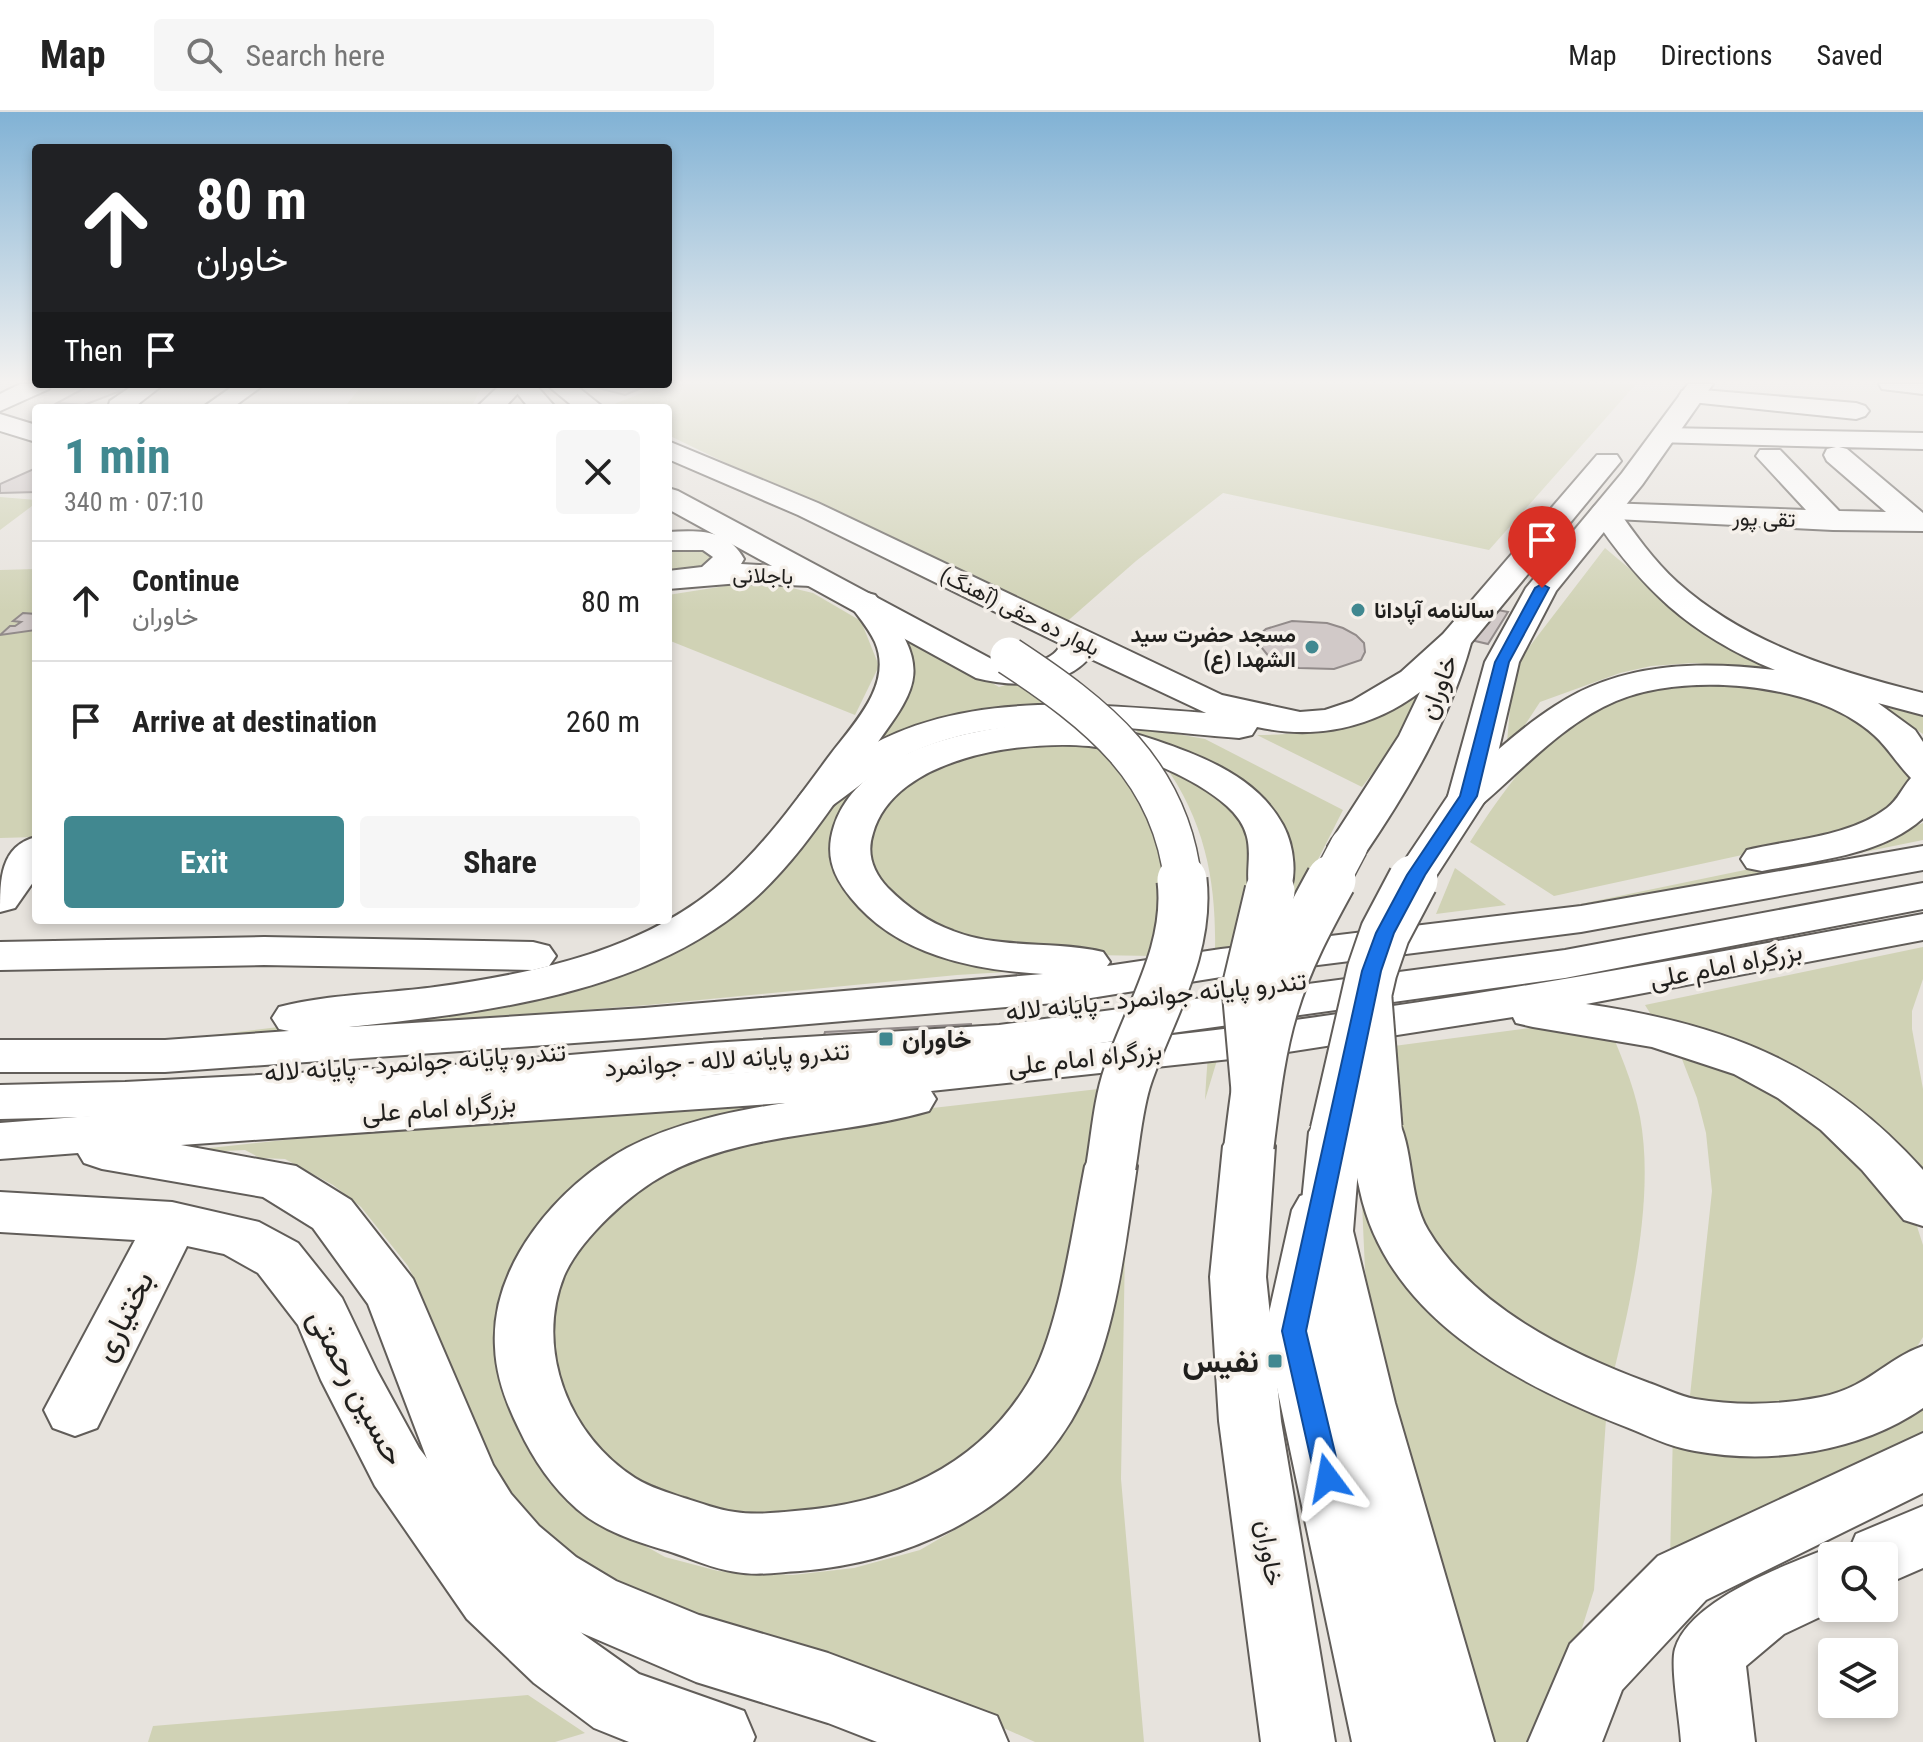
<!DOCTYPE html>
<html lang="en">
<head>
<meta charset="utf-8">
<style>
	body { margin:0; font-family:"Roboto Condensed",Vazirmatn,sans-serif; background:#f6f6f6; color:#222; height:100vh; display:flex; flex-direction:column; font-size:30px; white-space:nowrap }
	* { box-sizing:border-box; margin:0 }
	p { font-size:26px; color:#767676 }
	.icon { flex:none; width:44px; height:44px; fill:none; stroke:currentColor; stroke-width:2; stroke-linecap:round; stroke-linejoin:round }
	.map { position:relative; flex:1; overflow:hidden }
	.drawer { position:absolute; left:32px; top:292px; width:640px; height:520px; display:flex; flex-direction:column; background:#fff; border-radius:8px; box-shadow:0 4px 12px #0003 }
	.drawer>* { flex:none }
	.guide { position:absolute; left:32px; top:32px; width:640px; height:244px; border-radius:8px; box-shadow:0 4px 12px #0003; background:#202124; color:#fff; overflow:hidden }
	.controls { position:absolute; left:1818px; top:1430px; display:grid; gap:16px }
	.controls a { display:grid; place-items:center; width:80px; height:80px; border-radius:8px; background:#fff; box-shadow:0 4px 12px #0003; font-size:40px }
	.pin { position:absolute; display:grid; place-items:center; width:68px; height:68px; color:#fff; margin:-82px -34px; border-radius:50% 50% 50% 0; rotate:-45deg; box-shadow:0 0 8px #0007 }
	.pin .icon { rotate:45deg }
	.me { position:absolute; width:88px; margin:-44px; rotate:347deg; stroke-linejoin:round; filter:drop-shadow(0 0 6px #0008) }
	.turn { display:flex; align-items:center; gap:28px; height:168px; padding:0 32px; font-size:36px }
	.turn .icon { width:104px; height:104px; stroke-width:2.5 }
	.turn b { display:block; font-size:56px; line-height:68px }
	.then { display:flex; align-items:center; height:76px; padding:0 32px; background:#0003; gap:16px; font-size:30px }
	.round { display:grid; place-items:center; flex:none; width:84px; height:84px; border-radius:8px; background:#f6f6f6 }
	.summary { display:flex; align-items:center; justify-content:space-between; height:136px; padding:0 32px }
	h1 { font-size:48px; font-weight:700; line-height:60px; color:#418890 }
	.cta { display:flex; gap:16px; margin-top:auto; padding:16px 32px }
	.cta a { flex:1; height:92px; border-radius:8px; background:#418890; color:#fff; font-size:32px; font-weight:700; line-height:92px; text-align:center }
	.cta a+a { background:#f6f6f6; color:#222 }
	ul { padding:0; list-style:none }
	li { display:flex; align-items:center; gap:24px; height:120px; padding:0 32px; border-top:2px solid #e0e0e0 }
	li div { flex:1 }
	li b { display:block; font-size:30px }
	li em { font-style:normal }
	header { display:flex; align-items:center; gap:48px; box-sizing:border-box; height:112px; padding:0 40px; background:#fff; border-bottom:2px solid #e0e0e0 }
	header strong { font-size:38px }
	nav { display:flex; gap:44px; margin-inline-start:auto; font-size:28px }
	.search { width:560px; height:72px; background:#f6f6f6; display:flex; align-items:center; gap:20px; box-sizing:border-box; padding:0 28px; border-radius:8px; color:#767676; font-size:30px }
	.map>svg:first-child { display:block }
	.green { fill:#d0d2b5 }
	.building { fill:#d1c9c8; stroke:#928b8a; stroke-width:2 }
	.lines { fill:none; stroke-linecap:round; stroke-linejoin:round }
	.minor-casing { stroke:#615d59; stroke-width:4 }
	.major-casing { stroke:#615d59; stroke-width:4 }
	.highway-casing { stroke:#615d59; stroke-width:4 }
	.minor { fill:#fff; fill-rule:evenodd }
	.major { fill:#fff; fill-rule:evenodd }
	.highway { fill:#fff; fill-rule:evenodd }
	.major-bridge-far1-casing { stroke:#615d59; stroke-width:40; stroke-linecap:butt }
	.major-bridge-casing { stroke:#615d59; stroke-width:53; stroke-linecap:butt }
	.highway-bridge-far1-casing { stroke:#615d59; stroke-width:40; stroke-linecap:butt }
	.highway-bridge-casing { stroke:#615d59; stroke-width:53; stroke-linecap:butt }
	.major-bridge-far1 { stroke:#fff; stroke-width:37 }
	.major-bridge { stroke:#fff; stroke-width:49 }
	.highway-bridge-far1 { stroke:#fff; stroke-width:37 }
	.highway-bridge { stroke:#fff; stroke-width:49 }
	.route { fill:#1a73e8; stroke:#114b97; stroke-width:2 }
	.poi-dot { fill:#418890; stroke:#f5f0ea; stroke-width:3 }
	.labels { text-anchor:middle; stroke-width:7; stroke-linejoin:round; paint-order:stroke }
	.far-street-label { font-size:22px; fill:#201f1d; stroke:#f5f0ea }
	.far-poi-label { font-size:22px; font-weight:bold; fill:#201f1d; stroke:#f5f0ea; text-anchor:start }
	.street-label { font-size:26px; fill:#201f1d; stroke:#f5f0ea }
	.poi-label { font-size:26px; font-weight:bold; fill:#201f1d; stroke:#f5f0ea; text-anchor:start }
	.near-street-label { font-size:32px; fill:#201f1d; stroke:#f5f0ea }
	.near-poi-label { font-size:32px; font-weight:bold; fill:#201f1d; stroke:#f5f0ea; text-anchor:end }
</style>
</head>
<body>
<header>
<strong>Map</strong>
<div class="search"><svg class="icon" aria-label="search" viewBox="0 0 24 24"><circle cx="10" cy="10" r="6"/><path d="M15 15l6 6"/></svg>Search here</div>
<nav><a>Map</a><a>Directions</a><a>Saved</a></nav>
</header>
<div class="map">
<svg width="1923" height="1630" viewBox="0 0 1923 1630">
	<rect width="100%" height="100%" fill="#e7e3dd"/>
	<g class="green">
		<polygon points="363,272 483,272 471,296 344,296"/>
		<polygon points="665,272 1636,272 1489,438 1223,381 1136,449 1063,513 668,323 668,296 609,294"/>
		<polygon points="0,385 36,388 36,391 0,418"/>
		<polygon points="668,430 720,438 706,456 668,462"/>
		<polygon points="1605,436 1681,500 1923,598 1923,622 1869,588 1751,556 1693,551 1651,554 1620,561 1540,590 1506,642 1512,572 1520,547"/>
		<polygon points="36,457 36,725 0,726 0,458"/>
		<polygon points="738,472 775,472 813,481 861,509 879,554 855,603 668,528 668,483"/>
		<polygon points="901,518 999,575 1026,566 1069,598 1021,599 849,655 913,554 911,538"/>
		<path d="M 1435,555 L 1401,624 L 1362,675 L 1257,623 C 1299,623 1367,617 1403,593 C 1416,584 1425,568 1435,555 Z"/>
		<path d="M 1675,568 L 1775,573 L 1847,599 L 1908,652 L 1910,671 L 1905,683 L 1875,707 L 1783,734 L 1554,784 L 1470,730 C 1501,681 1539,629 1587,596 C 1604,584 1653,574 1675,568 Z"/>
		<polygon points="1132,614 1205,627 1343,698 1260,862 1278,724 1150,633"/>
		<polygon points="1042,619 865,679 871,797 1072,856 957,863 648,893 166,929 303,912 589,867 824,701 855,670 943,626"/>
		<polygon points="1105,630 1155,713 1166,764 1155,844 1024,842 932,817 874,769 864,715 923,657 1004,634"/>
		<path d="M 1161,648 L 1203,667 L 1257,727 L 1221,935 L 1205,988 C 1211,866 1240,755 1161,648 Z"/>
		<polygon points="1923,711 1923,728 1756,762 1566,795 1871,732"/>
		<polygon points="1455,756 1506,793 1436,802"/>
		<polygon points="1923,835 1923,867 1912,899 1912,917 1923,977 1923,1076 1655,909 1645,893"/>
		<path d="M 1605,906 C 1619,938 1633,970 1640,1005 C 1655,1085 1631,1189 1612,1267 L 1580,1255 L 1426,1143 L 1387,1004 L 1394,934 Z"/>
		<polygon points="1675,929 1771,968 1913,1102 1923,1133 1923,1225 1905,1254 1822,1294 1689,1293 1712,1079 1706,1021 1697,986"/>
		<polygon points="1107,976 1060,1214 1033,1281 996,1326 873,1399 735,1408 611,1365 554,1279 551,1179 589,1113 684,1046 880,1002"/>
		<polygon points="900,983 656,1035 501,1244 510,1301 528,1338 550,1372 601,1409 665,1445 718,1459 793,1463 854,1456 920,1438 982,1402 1030,1360 1088,1282 1113,1204 1125,1134 1121,1367 1144,1630 1035,1630 923,1580 621,1477 573,1447 501,1377 420,1179 408,1154 361,1095 333,1073 285,1047 260,1046 245,1038 145,1043 303,1026"/>
		<polygon points="1369,1018 1373,1084 1607,1293 1594,1478 1546,1630 1495,1630 1383,1267 1365,1158 1362,1091"/>
		<polygon points="1923,1292 1923,1323 1670,1450 1673,1318"/>
		<polygon points="528,1583 585,1621 555,1630 148,1630 153,1614"/>
	</g>
	<g class="building">
		<polygon points="92,272 121,272 112,277 123,278 84,293 57,291"/>
		<polygon points="601,272 651,272 625,283 594,275"/>
		<polygon points="36,356 36,380 0,381 0,372"/>
		<polygon points="1488,496 1508,500 1488,532 1471,528"/>
		<polygon points="23,501 36,502 36,518 0,523 10,514 15,514 21,510 13,509"/>
		<polygon points="1292,509 1327,511 1343,516 1356,523 1364,531 1365,540 1361,548 1334,557 1299,556 1283,552 1270,546 1257,530 1259,523 1266,517"/>
		<polygon points="971,912 972,926 819,940 825,920"/>
	</g>
	<g class="lines">
		<g class="minor-casing">
			<g id="minor">
				<polygon points="20,272 52,272 49,277 0,299 0,282"/>
				<polygon points="135,272 164,272 133,296 108,296 110,289"/>
				<polygon points="236,272 265,272 232,296 202,296"/>
				<polygon points="1879,272 1923,272 1923,282 1882,277"/>
				<polygon points="500,273 518,273 521,278 504,296 476,296"/>
				<polygon points="1691,277 1856,291 1865,294 1869,299 1865,304 1856,307 1682,289 1679,284 1682,279"/>
				<polygon points="0,302 36,313 36,330 0,319"/>
				<polygon points="1665,316 1923,321 1923,337 1839,335 1847,337 1923,401 1923,419 1833,418 1595,406 1590,400 1595,394 1605,391 1806,398 1756,344 1760,338 1780,338 1839,399 1886,400 1827,349 1824,343 1827,337 1836,335 1656,330 1652,324 1656,318"/>
				<path d="M 668,420 C 699,418 728,417 744,447 L 741,452 L 812,456 L 823,458 L 828,465 L 823,472 L 812,474 L 740,471 L 668,477 L 668,459 L 702,455 L 713,445 L 703,438 L 668,438 Z"/>
				<path d="M 36,725 L 36,766 L 15,796 L 0,800 C 0,768 0,734 36,725 Z"/>
				<polygon points="1923,771 1923,797 1565,866 999,945 711,963 453,987 125,1004 0,1007 0,973 125,970 453,953 711,931 999,913 1565,838"/>
				<polygon points="264,825 533,830 549,834 556,844 549,854 533,858 264,853 0,858 0,830"/>
				<polygon points="1319,1078 1338,1084 1346,1098 1323,1219 1426,1630 1352,1630 1265,1219 1292,1098 1300,1084"/>
				<polygon points="0,1080 172,1090 259,1110 298,1131 342,1186 377,1259 419,1336 515,1463 584,1523 639,1562 744,1599 755,1625 753,1630 629,1630 594,1616 534,1571 467,1507 375,1374 321,1268 298,1213 258,1161 224,1142 187,1134 97,1316 75,1324 53,1316 44,1298 135,1128 0,1120"/>
				<path d="M 1923,1394 L 1923,1456 L 1884,1473 L 1884,1444 L 1832,1444 L 1832,1496 L 1839,1496 L 1784,1522 L 1746,1554 L 1755,1630 L 1681,1630 C 1680,1609 1670,1554 1675,1537 C 1689,1488 1787,1452 1832,1435 L 1848,1441 L 1856,1422 Z"/>
			</g>
		</g>
		<g class="major-casing">
			<g id="major">
				<polygon points="510,272 535,272 556,296 529,296"/>
				<polygon points="546,272 574,272 604,296 575,296"/>
				<polygon points="1688,272 1713,272 1642,373 1556,479 1519,550 1488,684 1431,772 1416,776 1401,772 1395,763 1448,684 1485,550 1526,476 1622,361"/>
				<path d="M 668,329 L 818,391 L 1222,583 L 1300,600 L 1325,598 L 1352,589 L 1401,560 L 1443,522 L 1597,343 L 1617,343 L 1621,349 L 1471,531 C 1450,607 1409,677 1364,743 L 1349,746 L 1334,743 L 1328,734 L 1399,624 L 1420,580 C 1373,616 1315,628 1257,615 L 1252,623 L 1239,626 C 1131,618 1010,594 908,642 C 881,655 857,676 833,693 L 819,697 L 805,693 L 799,685 C 809,670 828,661 842,651 C 950,575 1083,592 1206,601 L 1089,546 C 1062,577 1012,575 976,566 L 668,397 L 668,376 L 678,379 L 999,551 C 1019,553 1052,553 1061,532 L 798,403 L 668,347 Z"/>
				<polygon points="1335,1002 1353,1007 1361,1020 1353,1119 1395,1291 1494,1630 1420,1630 1333,1291 1299,1119 1309,1020 1317,1007"/>
				<polygon points="1249,1016 1267,1021 1275,1034 1266,1165 1281,1309 1335,1630 1261,1630 1219,1309 1210,1165 1223,1034 1231,1021"/>
			</g>
		</g>
		<g class="highway-casing">
			<g id="highway">
				<path d="M 1605,391 L 1615,394 C 1634,421 1653,448 1677,470 C 1746,532 1836,559 1923,581 L 1923,603 L 1878,591 L 1915,618 L 1923,630 L 1923,706 C 1883,743 1814,749 1762,759 L 1747,756 L 1741,747 L 1747,738 C 1793,727 1849,725 1887,696 C 1898,688 1902,676 1911,666 C 1890,644 1886,629 1857,610 C 1798,570 1682,561 1616,589 C 1564,611 1524,656 1482,692 L 1468,696 L 1454,692 L 1448,684 L 1454,676 C 1487,648 1519,617 1555,594 C 1621,550 1699,549 1775,558 C 1689,522 1641,477 1590,400 L 1595,394 Z"/>
				<path d="M 864,480 L 875,483 C 939,562 915,577 863,651 C 829,698 797,749 753,788 C 645,883 486,900 349,915 L 644,896 L 1043,862 C 973,858 897,843 851,786 C 832,763 825,742 834,714 C 860,634 986,612 1059,611 C 1104,610 1147,624 1188,640 C 1226,655 1263,676 1283,713 C 1294,733 1299,769 1285,788 L 1270,792 L 1255,788 C 1236,761 1267,730 1227,694 C 1196,666 1130,638 1089,634 C 1021,628 895,645 873,721 C 866,742 873,760 888,776 C 907,795 928,810 953,819 C 1002,838 1054,828 1103,840 L 1110,850 L 1107,854 L 1221,837 L 1581,794 L 1923,734 L 1923,758 L 1581,820 L 1221,865 L 1066,890 L 644,926 L 165,960 L 0,960 L 0,928 L 165,928 L 289,919 L 279,917 L 272,906 L 279,895 C 329,882 384,882 435,875 C 537,861 647,838 726,767 C 765,732 796,689 827,647 C 851,614 894,574 875,530 C 868,515 857,503 848,490 L 853,483 Z"/>
				<path d="M 1923,802 L 1923,828 L 1586,892 C 1725,912 1828,952 1923,1058 L 1923,1114 L 1904,1108 L 1862,1058 L 1821,1018 L 1778,986 L 1734,962 L 1652,935 L 1533,915 L 1516,911 L 1513,905 L 1268,943 L 931,979 L 936,987 L 929,999 C 843,1024 746,1019 666,1062 C 630,1081 580,1127 564,1164 C 534,1238 570,1325 635,1366 C 651,1376 667,1380 684,1386 C 701,1391 718,1398 735,1400 C 754,1403 775,1401 795,1399 C 891,1392 976,1357 1028,1271 C 1059,1221 1073,1114 1085,1054 L 1092,1041 L 1111,1035 L 1130,1041 L 1137,1054 C 1124,1139 1116,1233 1071,1309 C 1014,1403 907,1450 800,1459 C 779,1460 757,1464 736,1460 C 713,1457 690,1446 668,1439 C 637,1430 602,1419 577,1397 C 552,1375 533,1347 519,1317 C 506,1291 496,1264 495,1235 C 490,1153 558,1074 627,1036 C 675,1011 732,999 785,991 L 181,1033 L 296,1054 L 351,1088 L 413,1167 L 493,1353 L 511,1382 L 539,1414 L 576,1445 L 616,1469 L 699,1503 L 828,1541 L 997,1604 L 1008,1630 L 877,1630 L 828,1611 L 696,1570 L 568,1515 L 528,1489 L 493,1456 L 465,1424 L 435,1368 L 368,1192 L 313,1116 L 263,1085 L 102,1057 L 84,1051 L 78,1041 L 0,1047 L 0,1011 C 385,980 771,966 1155,925 C 1413,897 1668,850 1923,802 Z"/>
				<path d="M 1377,997 L 1395,1002 C 1415,1036 1407,1082 1428,1118 C 1474,1195 1568,1241 1649,1271 C 1664,1276 1679,1284 1695,1287 C 1736,1294 1780,1293 1821,1285 C 1869,1275 1884,1248 1923,1234 L 1923,1296 C 1859,1340 1771,1353 1695,1339 C 1669,1335 1645,1322 1621,1313 C 1512,1270 1387,1204 1360,1079 C 1355,1055 1346,1024 1359,1002 Z"/>
				<polygon points="1923,1321 1923,1381 1706,1488 1622,1578 1602,1630 1528,1630 1570,1532 1658,1444"/>
			</g>
		</g>
		<use href="#minor" class="minor"/>
		<use href="#major" class="major"/>
		<use href="#highway" class="highway"/>
		<g class="major-bridge-far1-casing">
			<g id="major-bridge-far1">
				<polyline points="1330,770 1349,734"/>
				<polyline points="1412,770 1416,763"/>
			</g>
		</g>
		<g class="major-bridge-casing">
			<g id="major-bridge">
				<polyline points="1335,1020 1372,859 1385,821 1413,768"/>
				<path d="M 1249,1034 C 1255,987 1260,938 1274,893 C 1287,849 1309,808 1331,768"/>
			</g>
		</g>
		<g class="highway-bridge-far1-casing">
			<path id="highway-bridge-far1" d="M 1009,544 C 1097,602 1171,659 1183,770"/>
		</g>
		<g class="highway-bridge-casing">
			<g id="highway-bridge">
				<polyline points="1367,887 1377,1015"/>
				<polyline points="1256,978 1247,876 1270,779"/>
				<path d="M 1111,1054 C 1116,1024 1118,992 1128,963 C 1150,899 1190,838 1182,768"/>
			</g>
		</g>
		<use href="#major-bridge-far1" class="major-bridge-far1"/>
		<use href="#major-bridge" class="major-bridge"/>
		<use href="#highway-bridge-far1" class="highway-bridge-far1"/>
		<use href="#highway-bridge" class="highway-bridge"/>
	</g>
	<linearGradient id="sky" x2="0" y2="1"><stop stop-color="#81b2d5"/><stop offset="0.54" stop-color="#f4f2f0"/><stop offset="1" stop-color="#f4f2f0" stop-opacity="0"/></linearGradient>
	<rect width="1923" height="500" fill="url(#sky)"/>
	<polygon class="route" points="1542,472 1549,476 1509,550 1477,684 1425,763 1394,821 1381,859 1306,1219 1341,1366 1337,1374 1328,1377 1319,1374 1315,1366 1282,1219 1362,859 1376,821 1407,763 1460,684 1495,550 1535,476"/>
	<g class="poi-dot">
		<circle cx="1358" cy="498" r="8"/>
		<circle cx="1312" cy="535" r="8"/>
		<rect x="878" y="919" width="16" height="16" rx="4"/>
		<rect x="1267" y="1241" width="16" height="16" rx="4"/>
	</g>
	<g class="labels">
		<g class="far-street-label">
			<text transform="translate(1764 406) rotate(2)" y="8">تقی پور</text>
			<text transform="translate(763 463) rotate(2)" y="8">باجلانی</text>
			<text transform="translate(1020 499) rotate(26)" y="8">بلوار ده حقی (آهنگ)</text>
		</g>
		<g class="far-poi-label">
			<text x="1374" y="506">سالنامه آپادانا</text>
			<text x="1296" y="530" text-anchor="end">مسجد حضرت سید<tspan x="1296" dy="25">الشهدا (ع)</tspan></text>
		</g>
		<g class="street-label">
			<text transform="translate(1438 575) rotate(-69)" y="9">خاوران</text>
			<text transform="translate(1726 853) rotate(-11)" y="9">بزرگراه امام علی</text>
			<text transform="translate(1156 884) rotate(-6)" y="9">تندرو پایانه جوانمرد - پایانه لاله</text>
			<text transform="translate(1085 946) rotate(-6)" y="9">بزرگراه امام علی</text>
			<text transform="translate(727 947) rotate(-4)" y="9">تندرو پایانه لاله - جوانمرد</text>
			<text transform="translate(415 950) rotate(-4)" y="9">تندرو پایانه جوانمرد - پایانه لاله</text>
			<text transform="translate(439 996) rotate(-4)" y="9">بزرگراه امام علی</text>
			<text transform="translate(1270 1441) rotate(81)" y="9">خاوران</text>
		</g>
		<g class="poi-label">
			<text x="902" y="936">خاوران</text>
		</g>
		<g class="near-street-label">
			<text transform="translate(123 1204) rotate(-63)" y="11">بختیاری</text>
			<text transform="translate(357 1275) rotate(62)" y="11">حسین رحمتی</text>
		</g>
		<g class="near-poi-label">
			<text x="1259" y="1260">نفیس</text>
		</g>
	</g>
</svg>
<div class="controls">
<a><svg class="icon" aria-label="search" viewBox="0 0 24 24"><circle cx="10" cy="10" r="6"/><path d="M15 15l6 6"/></svg></a>
<a><svg class="icon" aria-label="layers" viewBox="0 0 24 24"><path d="M12 4l9 5-9 5-9-5zM3 14l9 5 9-5"/></svg></a>
</div>
<div class="pin" style="left:1542px;top:476px;background:#d93025"><svg class="icon" aria-label="arrive" viewBox="0 0 24 24"><path d="M6 21V4h12l-3 4 3 4H6"/></svg></div>
<svg class="me" style="left:1328px;top:1366px" viewBox="-20 -20 40 40"><path d="M0-17L14 15 0 8-14 15z" fill="#1a73e8" stroke="#fff" stroke-width="4"/></svg>
<div class="guide">
<div class="turn"><svg class="icon" aria-label="ahead" viewBox="0 0 24 24"><path d="M12 20V5M6 11l6-6 6 6"/></svg><div><b>80 m</b>خاوران</div></div>
<div class="then">Then<svg class="icon" aria-label="arrive" viewBox="0 0 24 24"><path d="M6 21V4h12l-3 4 3 4H6"/></svg></div>
</div>
<section class="drawer">
<div class="summary"><div><h1>1 min</h1><p>340 m · 07:10</p></div><a class="round"><svg class="icon" aria-label="close" viewBox="0 0 24 24"><path d="M6 6l12 12M18 6L6 18"/></svg></a></div>
<ul>
<li><svg class="icon" aria-label="ahead" viewBox="0 0 24 24"><path d="M12 20V5M6 11l6-6 6 6"/></svg><div><b>Continue</b><p>خاوران</p></div><em>80 m</em></li>
<li><svg class="icon" aria-label="arrive" viewBox="0 0 24 24"><path d="M6 21V4h12l-3 4 3 4H6"/></svg><div><b>Arrive at destination</b></div><em>260 m</em></li>
</ul>
<div class="cta"><a>Exit</a><a>Share</a></div>
</section>
</div>
</body>
</html>
